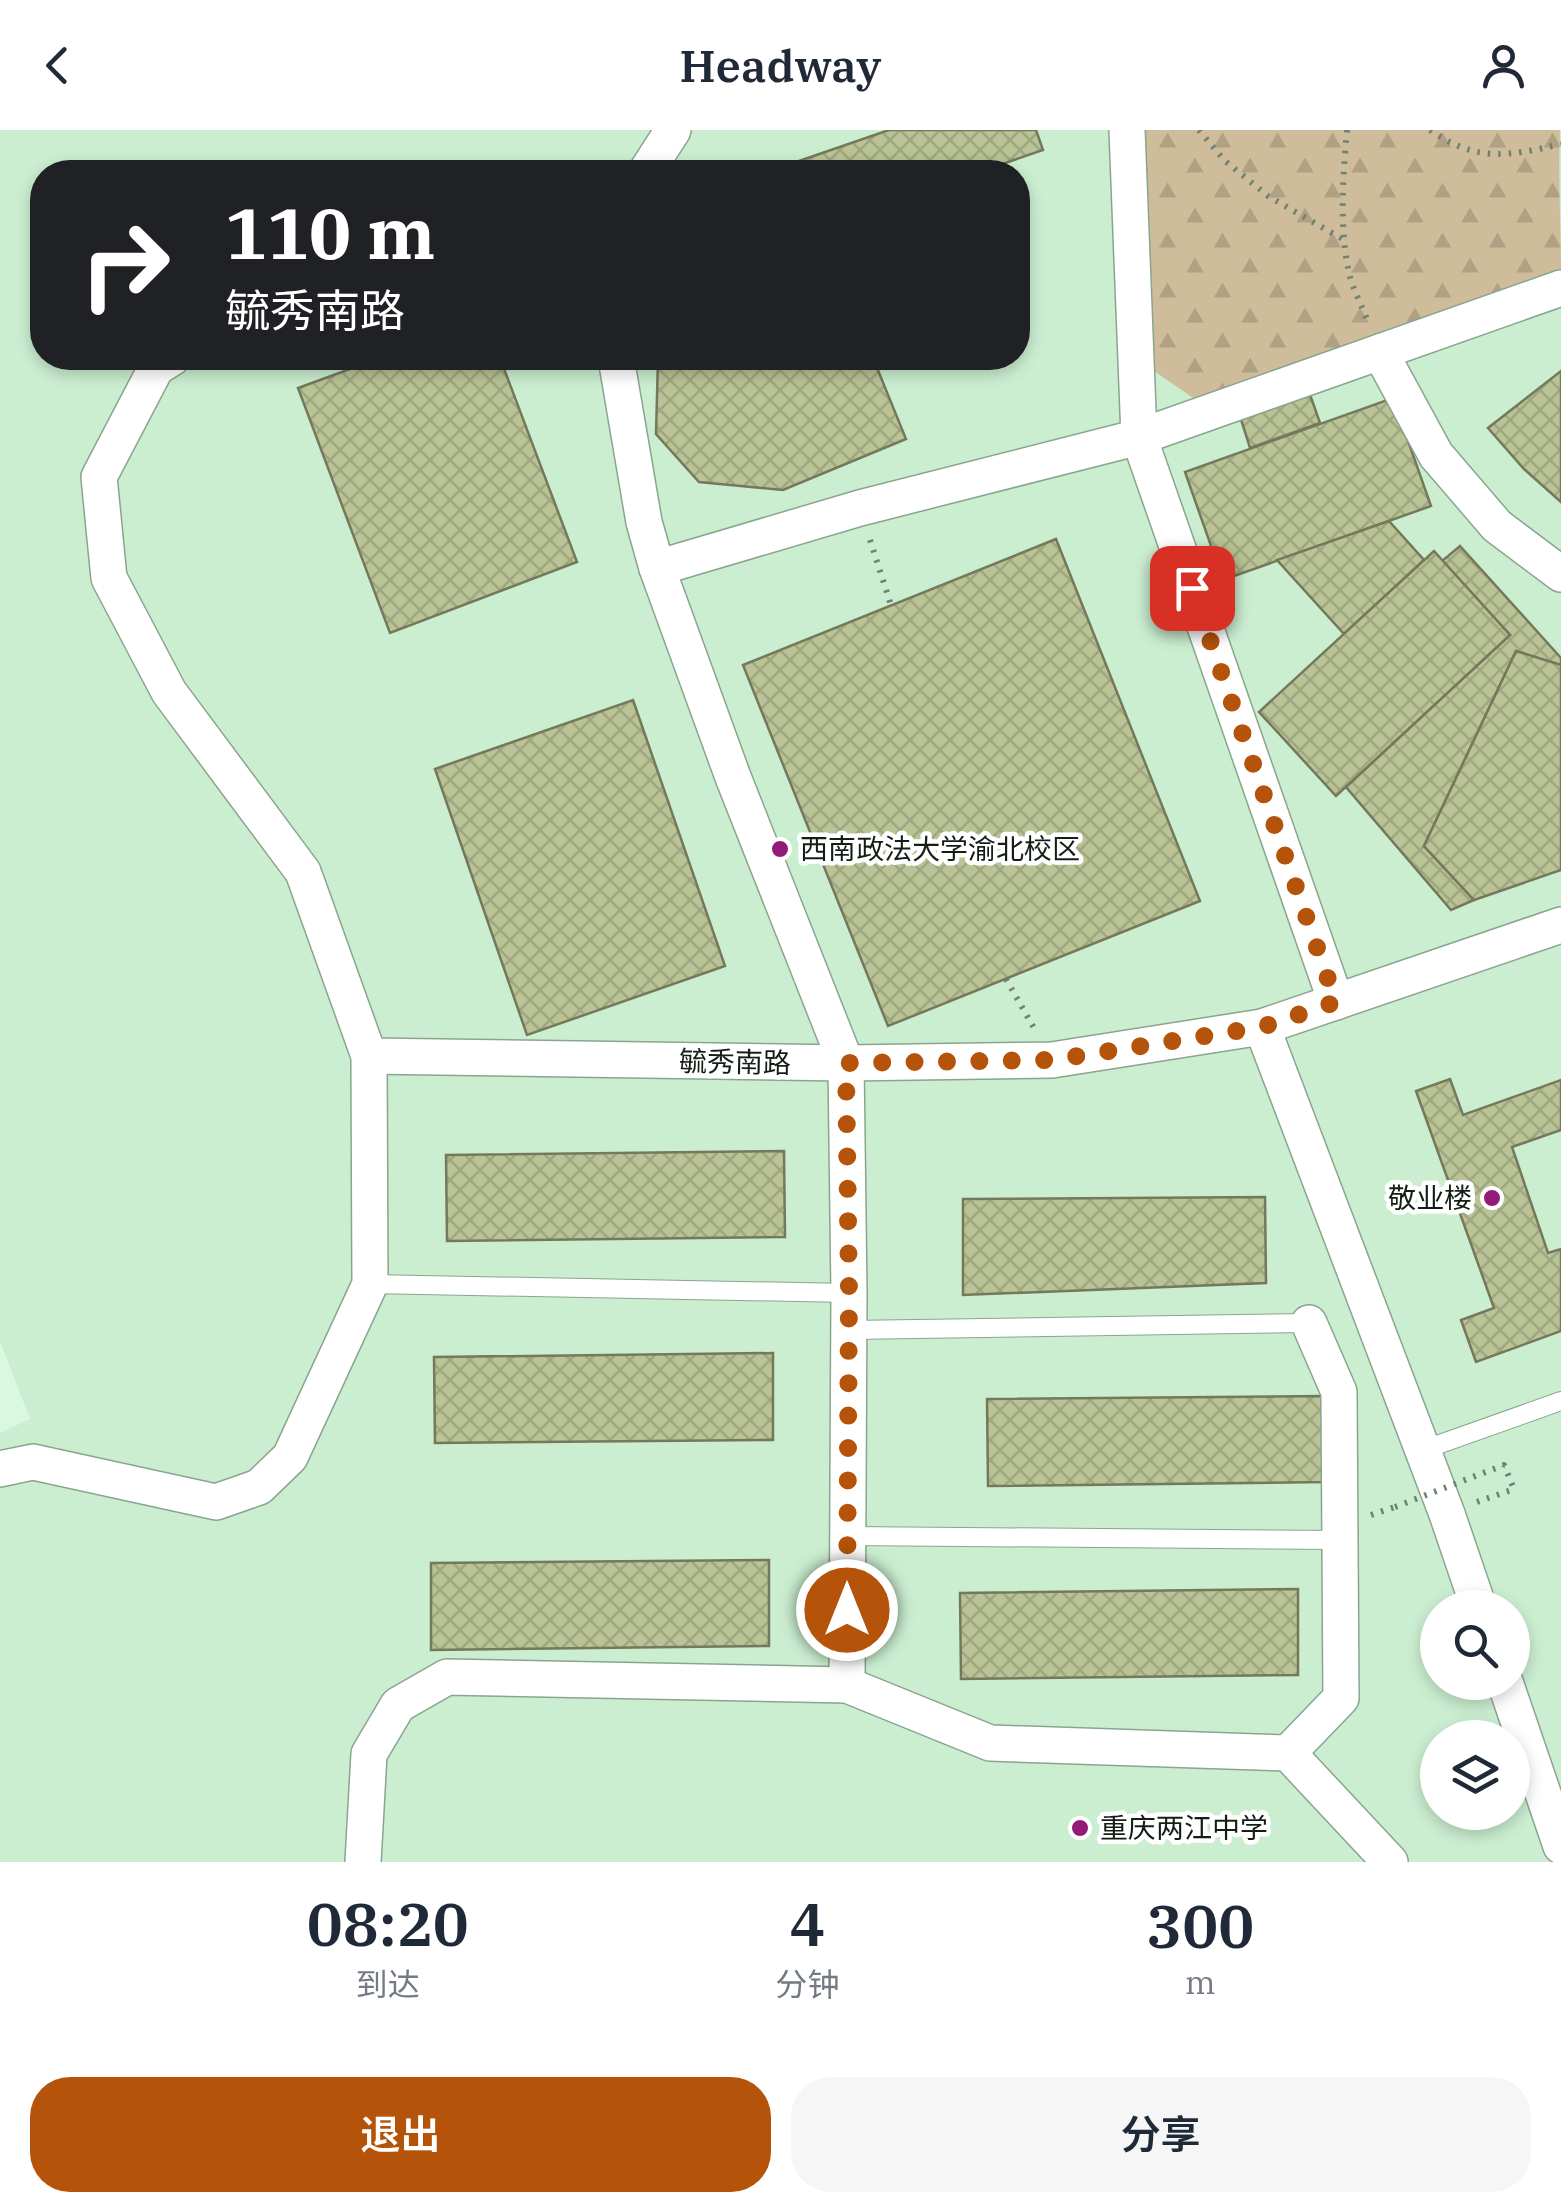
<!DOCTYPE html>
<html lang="zh">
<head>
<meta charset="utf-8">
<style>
	body { margin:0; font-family:"IBM Plex Serif","Noto Sans SC",serif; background:#f6f6f7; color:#1f2937; height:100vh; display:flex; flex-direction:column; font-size:38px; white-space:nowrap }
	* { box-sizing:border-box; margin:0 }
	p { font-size:32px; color:#747a83 }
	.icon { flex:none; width:55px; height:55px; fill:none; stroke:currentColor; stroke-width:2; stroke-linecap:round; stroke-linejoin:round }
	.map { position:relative; height:1732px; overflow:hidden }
	.details { display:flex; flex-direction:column; background:#fff; flex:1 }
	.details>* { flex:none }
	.banner { position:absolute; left:30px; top:30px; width:1000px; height:210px; border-radius:40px; box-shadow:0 5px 15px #0003; background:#202124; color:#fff; overflow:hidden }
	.tools { position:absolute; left:1420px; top:1460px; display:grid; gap:20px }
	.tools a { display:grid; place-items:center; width:110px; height:110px; border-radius:50%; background:#fff; box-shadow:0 5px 15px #0003; font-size:50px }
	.pin { position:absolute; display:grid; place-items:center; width:85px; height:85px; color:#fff; margin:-42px; border-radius:20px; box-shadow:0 5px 15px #0006 }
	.me { position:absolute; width:110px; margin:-55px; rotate:0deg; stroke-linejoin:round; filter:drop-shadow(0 0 8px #0008) }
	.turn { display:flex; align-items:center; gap:35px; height:210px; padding:0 30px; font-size:45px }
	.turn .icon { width:130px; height:130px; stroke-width:2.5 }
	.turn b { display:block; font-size:70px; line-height:85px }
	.eta { display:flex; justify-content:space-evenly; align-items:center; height:170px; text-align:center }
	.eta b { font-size:60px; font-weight:600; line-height:70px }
	.action { display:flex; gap:20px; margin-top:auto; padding:20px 30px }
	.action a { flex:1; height:115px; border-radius:40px; background:#b45309; color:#fff; font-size:40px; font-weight:600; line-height:115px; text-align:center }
	.action a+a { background:#f6f6f7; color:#1f2937 }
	header { display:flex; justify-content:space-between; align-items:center; height:130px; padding:0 30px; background:#fff; font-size:45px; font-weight:600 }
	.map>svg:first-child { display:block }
	.built { fill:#cbeed1; fill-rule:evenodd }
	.forest { fill:url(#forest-firs) }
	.building { fill:url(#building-cross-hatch); stroke:#74795c; stroke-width:2.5 }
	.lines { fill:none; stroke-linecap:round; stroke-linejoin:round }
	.lane-casing { stroke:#8aa58f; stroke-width:20 }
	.street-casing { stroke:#8aa58f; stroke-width:38 }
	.path { stroke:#6f8273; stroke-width:6; stroke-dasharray:2.5 8; stroke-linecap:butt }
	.lane { stroke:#fff; stroke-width:18 }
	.street { stroke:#fff; stroke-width:35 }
	.path-bridge { stroke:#6f8273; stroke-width:6; stroke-dasharray:2.5 8; stroke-linecap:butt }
	.route { stroke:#b45309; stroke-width:18; stroke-dasharray:0 32.4 }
	.poi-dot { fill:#941a77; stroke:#fff; stroke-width:4 }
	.labels { text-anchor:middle; stroke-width:9; stroke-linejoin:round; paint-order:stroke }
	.poi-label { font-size:28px; fill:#141e16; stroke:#fff; text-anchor:start }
	.street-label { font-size:28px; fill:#141e16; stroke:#fff }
</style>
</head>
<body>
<header><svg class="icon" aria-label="back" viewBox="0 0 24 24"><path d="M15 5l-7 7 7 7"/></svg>Headway<svg class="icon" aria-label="person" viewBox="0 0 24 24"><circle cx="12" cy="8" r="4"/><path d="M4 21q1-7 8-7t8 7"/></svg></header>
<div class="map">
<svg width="1561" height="1732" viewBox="0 0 1561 1732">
	<defs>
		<pattern id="forest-firs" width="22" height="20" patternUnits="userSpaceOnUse" patternTransform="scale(2.5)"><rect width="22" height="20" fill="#cfbc9a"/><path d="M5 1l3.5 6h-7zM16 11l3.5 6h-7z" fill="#b1a184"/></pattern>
		<pattern id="building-cross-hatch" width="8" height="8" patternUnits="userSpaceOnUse" patternTransform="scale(2.5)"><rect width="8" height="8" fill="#bac395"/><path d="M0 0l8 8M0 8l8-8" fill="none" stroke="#9fa780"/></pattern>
	</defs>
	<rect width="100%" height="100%" fill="#daf7df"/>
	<path class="built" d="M 0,0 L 1561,0 L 1561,1732 L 0,1732 L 0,1303 L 30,1289 L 0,1211 ZM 42,42 L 1018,42 L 1018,228 L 42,228 ZM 1438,1478 L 1512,1478 L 1512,1552 L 1438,1552 ZM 1438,1608 L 1512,1608 L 1512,1682 L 1438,1682 Z"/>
	<path class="forest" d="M 1137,0 L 1560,0 C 1558,48 1561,96 1561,144 L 1196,270 L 1151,239 Z"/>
	<g class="building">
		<polygon points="889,0 1036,0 1043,20 979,42 767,42"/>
		<polygon points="380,228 500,228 577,432 390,503 298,258"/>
		<polygon points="658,228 873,228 906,309 783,360 699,352 656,304"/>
		<polygon points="1561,241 1561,372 1524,339 1488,298"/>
		<polygon points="1307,256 1320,293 1250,318 1238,280"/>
		<polygon points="1393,268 1431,376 1223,450 1185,342"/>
		<polygon points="1389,391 1424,430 1344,504 1277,430"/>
		<polygon points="1056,409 1200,771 888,896 743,535"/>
		<polygon points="1460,416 1561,528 1561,535 1516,521 1424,716 1474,770 1451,780 1346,657 1510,505 1442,431"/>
		<polygon points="1434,421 1510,505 1336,666 1259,582"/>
		<polygon points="1516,521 1561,535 1561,740 1474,770 1424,716"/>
		<polygon points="633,570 725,836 527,905 435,639"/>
		<polygon points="1450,949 1463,985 1561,950 1561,1000 1512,1017 1548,1123 1561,1119 1561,1201 1476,1232 1461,1190 1494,1178 1416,961"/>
		<polygon points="784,1021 785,1107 447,1111 446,1025"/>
		<polygon points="1265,1067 1266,1153 963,1165 963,1069"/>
		<polygon points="773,1223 773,1310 435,1313 434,1227"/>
		<polygon points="1325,1266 1326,1352 988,1356 987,1269"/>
		<polygon points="769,1430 769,1516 431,1520 431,1433"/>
		<polygon points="1298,1459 1298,1545 961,1549 960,1463"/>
	</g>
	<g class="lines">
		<g class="lane-casing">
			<g id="lane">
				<polyline points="370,1154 849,1163"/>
				<polyline points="849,1200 1309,1193"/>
				<polyline points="1423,1320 1561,1271"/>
				<polyline points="847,1406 1341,1410"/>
			</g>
		</g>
		<g class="street-casing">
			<g id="street">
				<polyline points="1127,0 1139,307 1336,872"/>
				<polyline points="646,42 673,0"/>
				<polyline points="1380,222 1436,325 1497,396 1561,444"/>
				<polyline points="616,228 644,392 657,438 733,647 846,933 849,1163 847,1555"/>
				<polyline points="657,438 860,378 1139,307 1561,158"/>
				<polyline points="1262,897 1447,1384 1479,1478"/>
				<polyline points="369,926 846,933 1052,930 1262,897 1561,795"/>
				<polyline points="0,1339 33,1332 216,1372 259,1357 290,1327 370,1154 369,926 303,742 169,562 109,448 99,347 156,238 172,228"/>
				<polyline points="1505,1552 1561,1716"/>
				<polyline points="1288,1623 1341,1568 1339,1262 1309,1193"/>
				<polyline points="363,1732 369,1624 398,1575 447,1547 847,1555 990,1613 1288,1623 1390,1732"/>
			</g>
		</g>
		<g class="path">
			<polyline points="1199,0 1224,30 1268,66 1346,111"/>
			<path d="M 1347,0 C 1343,46 1339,97 1349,143 C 1353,160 1363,178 1369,194"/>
			<path d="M 1430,0 C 1477,33 1509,26 1561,14"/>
			<polyline points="870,410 891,475"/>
			<polyline points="1006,849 1034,898"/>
			<polyline points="1477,1372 1514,1359"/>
			<polyline points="1371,1385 1395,1377"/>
		</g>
		<use href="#lane" class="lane"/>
		<use href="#street" class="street"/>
		<polyline class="path-bridge" points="1395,1377 1504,1335 1514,1359"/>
	</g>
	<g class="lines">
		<polyline class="route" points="847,1480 849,1163 846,933 1052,930 1262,897 1336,872 1192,458"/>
	</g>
	<g class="poi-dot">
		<circle cx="780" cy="719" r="10"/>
		<circle cx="1492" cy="1068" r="10"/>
		<circle cx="1080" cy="1698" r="10"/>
	</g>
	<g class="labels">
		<g class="poi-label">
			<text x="800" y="729">西南政法大学渝北校区</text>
			<text x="1472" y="1078" text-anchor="end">敬业楼</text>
			<text x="1100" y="1708">重庆两江中学</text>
		</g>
		<g class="street-label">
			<text transform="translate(735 932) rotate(1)" y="10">毓秀南路</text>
		</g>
	</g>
</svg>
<div class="tools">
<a><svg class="icon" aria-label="search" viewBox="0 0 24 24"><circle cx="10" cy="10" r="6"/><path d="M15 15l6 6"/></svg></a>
<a><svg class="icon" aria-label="layers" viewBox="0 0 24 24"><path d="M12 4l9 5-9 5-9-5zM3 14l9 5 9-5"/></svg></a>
</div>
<div class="pin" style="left:1192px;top:458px;background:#d93025"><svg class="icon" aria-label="arrive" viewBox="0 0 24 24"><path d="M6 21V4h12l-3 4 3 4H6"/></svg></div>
<svg class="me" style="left:847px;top:1480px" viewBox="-20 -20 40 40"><circle r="17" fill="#b45309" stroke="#fff" stroke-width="3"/><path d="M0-11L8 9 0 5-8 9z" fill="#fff"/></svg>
<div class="banner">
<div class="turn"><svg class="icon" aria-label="right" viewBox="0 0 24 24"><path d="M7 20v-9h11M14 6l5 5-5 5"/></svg><div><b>110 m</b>毓秀南路</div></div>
</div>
</div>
<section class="details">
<div class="eta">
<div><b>08:20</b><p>到达</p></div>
<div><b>4</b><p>分钟</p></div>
<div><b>300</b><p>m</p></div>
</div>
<div class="action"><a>退出</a><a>分享</a></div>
</section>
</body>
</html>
